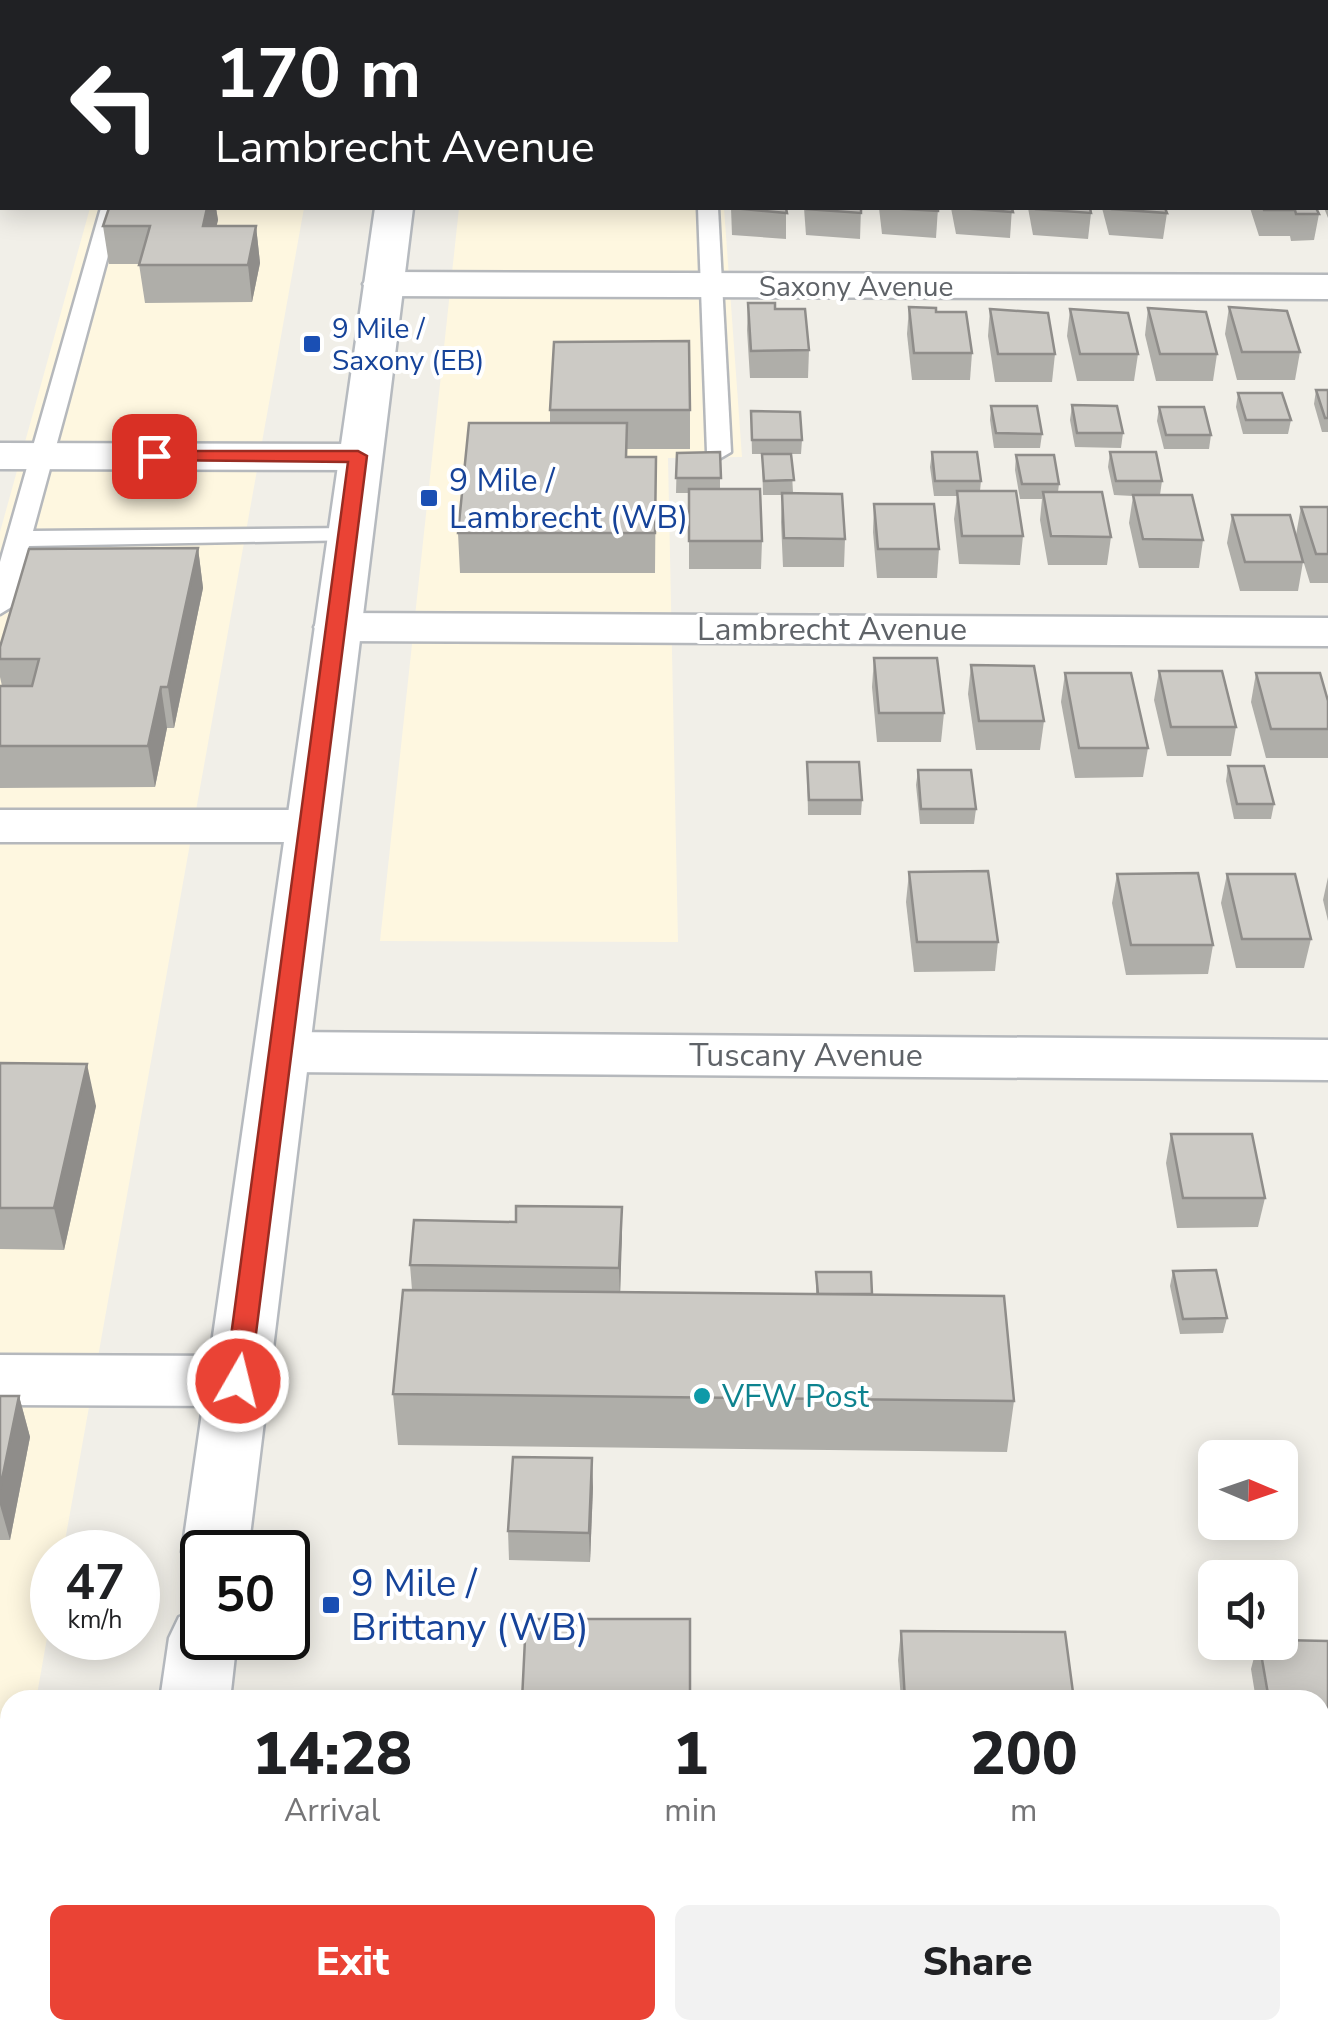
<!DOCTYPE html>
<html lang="en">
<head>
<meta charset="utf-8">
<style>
	body { margin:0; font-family:"Nunito Sans",sans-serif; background:#f2f2f2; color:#202124; height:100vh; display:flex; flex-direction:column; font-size:38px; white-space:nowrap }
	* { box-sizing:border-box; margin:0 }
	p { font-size:32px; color:#757577 }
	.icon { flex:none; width:55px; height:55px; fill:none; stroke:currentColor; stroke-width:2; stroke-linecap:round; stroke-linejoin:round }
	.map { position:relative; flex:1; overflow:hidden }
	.side { position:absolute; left:0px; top:1690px; width:1330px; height:350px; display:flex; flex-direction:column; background:#fff; border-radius:30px 30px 0 0; box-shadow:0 5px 25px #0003 }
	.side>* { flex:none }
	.guide { position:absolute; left:0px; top:0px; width:1330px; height:210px; box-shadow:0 5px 25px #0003; background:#202124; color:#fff; overflow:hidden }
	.needle { width:65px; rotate:92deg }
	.fabs { position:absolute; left:1198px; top:1440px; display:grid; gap:20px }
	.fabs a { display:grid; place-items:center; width:100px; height:100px; border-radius:15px; background:#fff; box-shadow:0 5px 25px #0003; font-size:50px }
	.speed { position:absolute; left:30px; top:1530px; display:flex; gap:20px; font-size:50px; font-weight:700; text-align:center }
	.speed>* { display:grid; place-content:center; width:130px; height:130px; border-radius:50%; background:#fff; box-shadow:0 5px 25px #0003; line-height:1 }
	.speed small { font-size:25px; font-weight:400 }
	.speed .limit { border:5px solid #111; border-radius:15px; background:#fff; color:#111 }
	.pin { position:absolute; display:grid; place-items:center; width:85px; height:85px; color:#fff; margin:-42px; border-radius:20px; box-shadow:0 5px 15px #0006 }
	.me { position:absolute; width:110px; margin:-55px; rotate:8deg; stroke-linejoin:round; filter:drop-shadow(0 0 8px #0008) }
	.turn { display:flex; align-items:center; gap:35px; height:210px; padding:0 50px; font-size:45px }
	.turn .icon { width:130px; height:130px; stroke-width:2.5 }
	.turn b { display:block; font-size:70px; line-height:85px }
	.eta { display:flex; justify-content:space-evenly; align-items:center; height:170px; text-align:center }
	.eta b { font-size:60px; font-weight:800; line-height:70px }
	.button { display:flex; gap:20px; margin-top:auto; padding:20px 50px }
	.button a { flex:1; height:115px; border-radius:15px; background:#ea4335; color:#fff; font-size:40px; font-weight:800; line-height:115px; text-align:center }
	.button a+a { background:#f2f2f2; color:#202124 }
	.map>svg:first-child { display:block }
	.commercial { fill:#fef7e0 }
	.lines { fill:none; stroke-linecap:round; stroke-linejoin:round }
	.lane-casing { stroke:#b5b8bc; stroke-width:5 }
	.street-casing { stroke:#b5b8bc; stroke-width:5 }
	.secondary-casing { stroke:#b6babf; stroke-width:5 }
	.lane { fill:#fff; fill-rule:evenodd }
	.street { fill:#fff; fill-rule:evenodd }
	.secondary { fill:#fff; fill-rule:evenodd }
	.wall { fill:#afaea9 }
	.shaded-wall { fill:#8f8d8a }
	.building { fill:#cccac5; stroke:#8f8d8a; stroke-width:2.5 }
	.route { fill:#ea4335; stroke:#982c22; stroke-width:2.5 }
	.transit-dot { fill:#1a4fb4; stroke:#fff; stroke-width:4 }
	.culture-dot { fill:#0f9aa8; stroke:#fff; stroke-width:4 }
	.labels { text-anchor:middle; stroke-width:8; stroke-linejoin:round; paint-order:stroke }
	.far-street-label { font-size:28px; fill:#5f6368; stroke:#fff }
	.far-transit-label { font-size:28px; fill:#164399; stroke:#fff; text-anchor:start }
	.transit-label { font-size:32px; fill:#164399; stroke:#fff; text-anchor:start }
	.street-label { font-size:32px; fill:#5f6368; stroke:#fff }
	.culture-label { font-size:32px; fill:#0d838f; stroke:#fff; text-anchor:start }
	.near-transit-label { font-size:38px; fill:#164399; stroke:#fff; text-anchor:start }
</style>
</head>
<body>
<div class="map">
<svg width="1328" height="2040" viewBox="0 0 1328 2040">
	<rect width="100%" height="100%" fill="#f1efe8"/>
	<g class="commercial">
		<polygon points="90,208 304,208 63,1552 52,1552 52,1610 36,1700 10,1700 10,1841 0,1895 0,532"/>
		<polygon points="459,208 724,208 742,457 668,458 678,942 380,941"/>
		<polygon points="356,2030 791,2030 791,2040 355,2040"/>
	</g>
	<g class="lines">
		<g class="lane-casing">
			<g id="lane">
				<polygon points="101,208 121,208 33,531 349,528 358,530 361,535 358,540 29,546 13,606 0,614 0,562"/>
				<polygon points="698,208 718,208 731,452 719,459 707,452"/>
				<rect x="617" y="2030" width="42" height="10"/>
			</g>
		</g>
		<g class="street-casing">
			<g id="street">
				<rect x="0" y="171" width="2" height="22"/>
				<polygon points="383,272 1328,275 1328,299 383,296 369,292 363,284 369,276"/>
				<polygon points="0,443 358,444 373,448 380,457 373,466 358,470 0,469"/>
				<polygon points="337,613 1328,618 1328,646 337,641 320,637 314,627 320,617"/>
				<polygon points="0,810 309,810 327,814 334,826 327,838 309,842 0,842"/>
				<polygon points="283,1032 1328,1040 1328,1080 283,1072 263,1066 255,1052 263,1038"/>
				<polygon points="0,1355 237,1356 259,1364 268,1381 259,1398 237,1406 0,1405"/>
				<rect x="1320" y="1892" width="8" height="70"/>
			</g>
		</g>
		<g class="secondary-casing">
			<g id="secondary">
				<polygon points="404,0 438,0 438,2 405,2"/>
				<polygon points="375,208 413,208 248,1552 202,1552 202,1575 192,1572 182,1552"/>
				<polygon points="202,1609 202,1638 237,1638 230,1700 160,1700 169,1638 179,1617"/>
				<polygon points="113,2030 189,2030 188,2040 112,2040"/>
			</g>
		</g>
		<use href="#lane" class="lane"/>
		<use href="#street" class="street"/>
		<use href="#secondary" class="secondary"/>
	</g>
	<g class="wall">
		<polygon points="1328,174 1328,218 1324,208 1328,208"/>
		<polygon points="109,208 216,208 218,220 216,226 256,226 260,263 252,302 145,303 139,264 109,264 103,226"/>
		<polygon points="731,208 786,208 786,239 732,235"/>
		<polygon points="804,208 861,208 860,239 806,235"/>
		<polygon points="879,208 938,208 936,238 882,234"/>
		<polygon points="951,208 1012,208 1010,238 956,234"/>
		<polygon points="1028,208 1090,208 1091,213 1088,239 1033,235"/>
		<polygon points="1102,208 1165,208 1167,213 1163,239 1109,235"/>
		<polygon points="1250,208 1316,208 1319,214 1314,240 1291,241 1290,236 1259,236"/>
		<polygon points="748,303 775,309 809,350 808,378 750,378 747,330"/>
		<polygon points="909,307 936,312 972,353 970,380 912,380 907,334"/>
		<polygon points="1229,307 1300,352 1295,380 1237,380 1225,334"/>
		<polygon points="1148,308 1217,354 1213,381 1156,381 1145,335"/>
		<polygon points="990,309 1055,354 1052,382 995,382 988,336"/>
		<polygon points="1070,309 1138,354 1134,381 1077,381 1067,336"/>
		<polygon points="1316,390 1328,390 1328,432 1322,432 1314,404"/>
		<polygon points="1238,393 1291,420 1288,434 1243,434 1236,407"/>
		<polygon points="1072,405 1123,433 1121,448 1075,447 1070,420"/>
		<polygon points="991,406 1042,434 1040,448 994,448 990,420"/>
		<polygon points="1159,407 1211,435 1209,449 1164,449 1157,421"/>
		<polygon points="550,410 690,410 690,449 627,449 627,457 656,457 655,573 460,573 458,533 550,423"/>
		<polygon points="751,411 802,440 801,454 791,454 793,493 845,539 844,567 783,567 781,522 782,495 763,495 762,454 752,454"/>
		<polygon points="720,452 720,489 762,541 761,569 689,569 689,493 676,493 677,453"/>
		<polygon points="932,452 981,481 980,491 1023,536 1020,565 959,564 954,519 957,496 934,496 930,467"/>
		<polygon points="1110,452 1162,481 1160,495 1203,540 1199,568 1139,568 1129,523 1133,496 1114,495 1108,467"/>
		<polygon points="1016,455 1059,484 1058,492 1111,537 1107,565 1048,565 1040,520 1042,499 1020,499 1015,470"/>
		<polygon points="874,504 939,549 937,578 877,578 873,532"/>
		<polygon points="1301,507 1328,507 1328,583 1310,583 1298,544 1303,562 1298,591 1240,591 1227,543 1232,515 1296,535"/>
		<polygon points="198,548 203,588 174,728 167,728 155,787 0,788 0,686 2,686 0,677 0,647"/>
		<polygon points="874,658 944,713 941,742 877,742 872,687"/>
		<polygon points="971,665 1044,721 1040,750 976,750 968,694"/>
		<polygon points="1159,671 1236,727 1231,756 1167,756 1154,700"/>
		<polygon points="1065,673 1148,748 1143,777 1075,778 1061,702"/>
		<polygon points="1256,673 1328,701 1328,758 1266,758 1251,702"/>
		<polygon points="807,762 862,800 861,815 808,815"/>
		<polygon points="1228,766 1274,804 1271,819 1234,819 1226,781"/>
		<polygon points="918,770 976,809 974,824 920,824 916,785"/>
		<polygon points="909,872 998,942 995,971 914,972 906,902"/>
		<polygon points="1117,874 1213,945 1208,974 1126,975 1112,903"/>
		<polygon points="1227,874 1311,939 1304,968 1236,968 1221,903"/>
		<polygon points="1328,877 1328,921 1323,900"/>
		<polygon points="0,1063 96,1106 64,1250 0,1249"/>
		<polygon points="1171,1134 1265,1198 1258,1227 1177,1228 1166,1163"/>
		<polygon points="622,1207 620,1292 816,1294 816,1272 872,1294 1014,1401 1007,1452 398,1445 393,1394 412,1290 410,1265 516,1222"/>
		<polygon points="1173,1271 1227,1318 1223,1333 1180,1334 1170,1286"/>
		<polygon points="0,1396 19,1396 30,1437 10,1540 0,1540"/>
		<polygon points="593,1487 590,1562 509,1560 508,1531"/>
		<polygon points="901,1631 1074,1700 901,1700 898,1660"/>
		<polygon points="1328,1641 1328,1766 1320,1766 1320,1700 1256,1700 1251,1669 1258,1642"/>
	</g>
	<g class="shaded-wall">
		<polygon points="207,208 216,208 218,220 208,263 203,226"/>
		<polygon points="256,226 260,263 252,302 248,265"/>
		<polygon points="198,548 203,588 174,728 168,687"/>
		<polygon points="161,687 167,728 155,787 148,746"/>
		<polygon points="87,1064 96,1106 64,1250 54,1208"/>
		<polygon points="622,1207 622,1236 620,1298 619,1268"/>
		<polygon points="19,1396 30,1437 10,1540 0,1505 0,1489"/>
		<polygon points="592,1458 593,1487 590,1562 589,1533"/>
	</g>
	<g class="building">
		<polygon points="15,0 60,0 59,2 14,2"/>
		<polygon points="109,208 207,208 203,226 256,226 248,265 139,265 150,226 103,226"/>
		<polygon points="733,208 786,208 787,213"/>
		<polygon points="807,208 861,208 861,213 807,209"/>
		<polygon points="887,208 938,208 938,211"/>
		<polygon points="960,208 1012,208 1013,212"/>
		<polygon points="1036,208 1090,208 1091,213 1036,209"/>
		<polygon points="1112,208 1165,208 1167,213 1112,209"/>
		<polygon points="1263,208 1316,208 1319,214 1296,214 1295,210 1264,210"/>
		<polygon points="748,303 775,303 775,309 805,309 809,350 751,351"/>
		<polygon points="909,307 936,308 936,312 966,312 972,353 914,353"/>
		<polygon points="1229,307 1287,311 1300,352 1242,352"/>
		<polygon points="1148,308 1206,312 1217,354 1160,354"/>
		<polygon points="990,309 1048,313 1055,354 998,354"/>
		<polygon points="1070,309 1128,313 1138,354 1080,354"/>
		<polygon points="689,341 690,410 550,410 554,342"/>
		<polygon points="1316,390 1328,390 1328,418 1325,418"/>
		<polygon points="1238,393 1282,393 1291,420 1246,420"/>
		<polygon points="1072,405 1117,406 1123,433 1077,433"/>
		<polygon points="991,406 1037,406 1042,434 996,433"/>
		<polygon points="1159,407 1204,407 1211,435 1166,435"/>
		<polygon points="751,411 800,412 802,440 752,440"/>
		<polygon points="469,423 627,423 626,457 656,457 655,533 458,533"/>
		<polygon points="720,452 721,478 676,478 677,453"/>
		<polygon points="932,452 977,452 981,481 935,481"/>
		<polygon points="1110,452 1156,452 1162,481 1116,481"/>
		<polygon points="762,454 791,454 794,480 764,481"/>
		<polygon points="1016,455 1054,455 1059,484 1022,484"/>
		<polygon points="689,489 760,489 762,541 689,541"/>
		<polygon points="957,491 1016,491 1023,536 962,536"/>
		<polygon points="1043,492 1102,492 1111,537 1051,536"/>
		<polygon points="782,493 842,494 845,539 784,538"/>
		<polygon points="1133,495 1192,495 1203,540 1143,539"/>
		<polygon points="874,504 934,504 939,549 878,549"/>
		<polygon points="1301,507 1328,507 1328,554 1316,554"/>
		<polygon points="1232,515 1290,515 1303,562 1245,562"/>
		<polygon points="198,548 168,687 161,687 148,746 0,746 0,686 32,686 39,659 0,659 0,647 29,549"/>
		<polygon points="874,658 937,658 944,713 879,713"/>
		<polygon points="971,665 1034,666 1044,721 979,721"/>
		<polygon points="1159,671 1222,671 1236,727 1171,727"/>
		<polygon points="1065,673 1131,673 1148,748 1079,748"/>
		<polygon points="1256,673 1320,673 1328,701 1328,729 1271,729"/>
		<polygon points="807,762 859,762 862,800 809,800"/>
		<polygon points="1228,766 1264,766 1274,804 1237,804"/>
		<polygon points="918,770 971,770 976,809 921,809"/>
		<polygon points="988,871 998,942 917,942 909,872"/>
		<polygon points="1198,873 1213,945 1131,945 1117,874"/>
		<polygon points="1227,874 1295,874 1311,939 1242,939"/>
		<polygon points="0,1063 87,1064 54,1208 0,1208"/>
		<polygon points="1171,1134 1252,1134 1265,1198 1183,1198"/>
		<polygon points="516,1206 622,1207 619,1268 410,1265 414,1220 516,1222"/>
		<polygon points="1216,1270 1227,1318 1183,1319 1173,1271"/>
		<polygon points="816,1272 871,1272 872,1294 818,1294"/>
		<polygon points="403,1290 1004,1296 1014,1401 393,1394"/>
		<polygon points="0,1396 19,1396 0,1489"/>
		<polygon points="513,1457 592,1458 589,1533 508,1531"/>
		<polygon points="526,1619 690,1619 690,1700 522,1700"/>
		<polygon points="901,1631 1065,1632 1074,1700 905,1700"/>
		<polygon points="1280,1640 1328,1641 1328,1738 1320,1738 1320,1700 1269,1700 1259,1642 1280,1642"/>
	</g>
	<polygon class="route" points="154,451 358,451 367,456 250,1381 247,1388 228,1388 225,1381 348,462 147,460 147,452"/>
	<g class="transit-dot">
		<rect x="302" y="334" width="20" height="20" rx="5"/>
		<rect x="419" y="488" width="20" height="20" rx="5"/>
		<rect x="321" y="1595" width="20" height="20" rx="5"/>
	</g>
	<circle class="culture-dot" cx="702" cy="1396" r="10"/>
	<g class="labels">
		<g class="far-street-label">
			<text x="856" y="296">Saxony Avenue</text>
		</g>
		<g class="far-transit-label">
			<text x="332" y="338">9 Mile /<tspan x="332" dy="32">Saxony (EB)</tspan></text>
		</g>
		<g class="transit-label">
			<text x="449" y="491">9 Mile /<tspan x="449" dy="37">Lambrecht (WB)</tspan></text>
		</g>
		<g class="street-label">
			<text x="832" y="640">Lambrecht Avenue</text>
			<text x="806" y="1066">Tuscany Avenue</text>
		</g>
		<g class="culture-label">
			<text x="722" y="1407">VFW Post</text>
		</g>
		<g class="near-transit-label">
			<text x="351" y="1596">9 Mile /<tspan x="351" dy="44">Brittany (WB)</tspan></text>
		</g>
	</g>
</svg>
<div class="fabs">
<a><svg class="needle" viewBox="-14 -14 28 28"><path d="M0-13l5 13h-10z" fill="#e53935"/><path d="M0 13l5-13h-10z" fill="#757577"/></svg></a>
<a><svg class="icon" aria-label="sound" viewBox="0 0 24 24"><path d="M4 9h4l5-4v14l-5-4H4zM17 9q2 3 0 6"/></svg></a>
</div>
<div class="speed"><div>47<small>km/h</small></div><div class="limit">50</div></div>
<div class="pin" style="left:154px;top:456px;background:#d93025"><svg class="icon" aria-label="arrive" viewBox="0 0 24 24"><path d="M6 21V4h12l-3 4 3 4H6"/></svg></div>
<svg class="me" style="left:238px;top:1381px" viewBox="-20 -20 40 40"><circle r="17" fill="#ea4335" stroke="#fff" stroke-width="3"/><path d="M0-11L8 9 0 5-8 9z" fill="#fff"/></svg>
<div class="guide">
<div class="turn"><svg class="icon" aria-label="left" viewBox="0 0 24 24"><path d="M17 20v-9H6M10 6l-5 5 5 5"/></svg><div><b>170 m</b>Lambrecht Avenue</div></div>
</div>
<section class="side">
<div class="eta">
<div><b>14:28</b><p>Arrival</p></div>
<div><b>1</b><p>min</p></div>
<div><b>200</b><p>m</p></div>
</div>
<div class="button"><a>Exit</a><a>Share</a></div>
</section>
</div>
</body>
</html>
